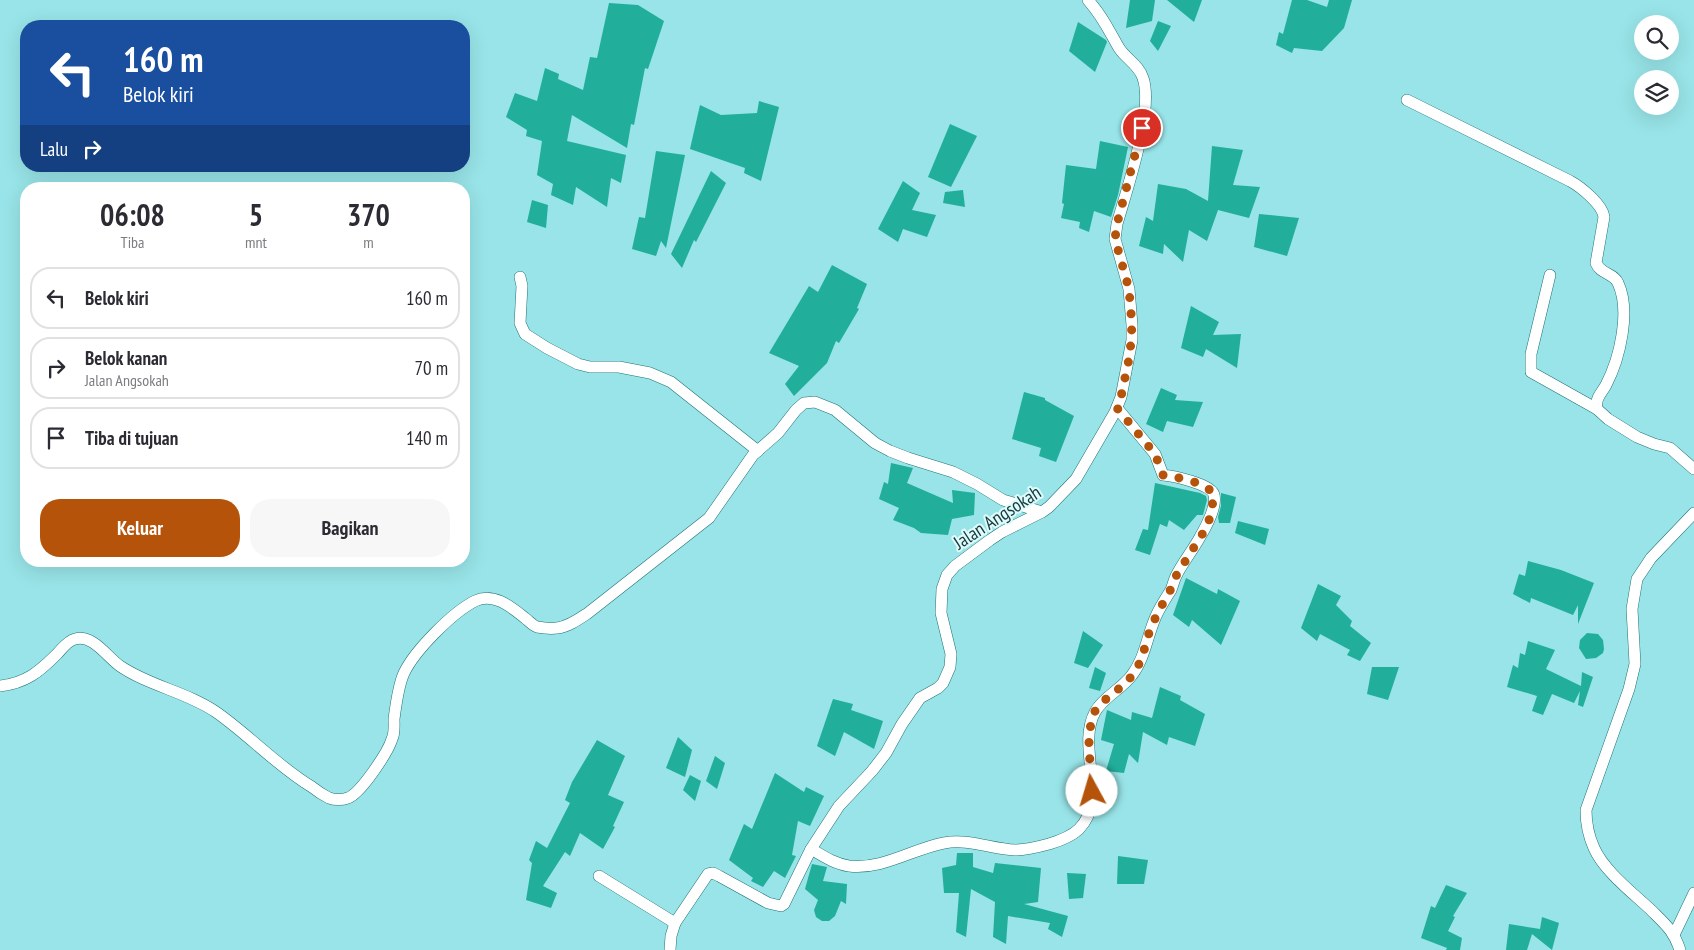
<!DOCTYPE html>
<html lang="id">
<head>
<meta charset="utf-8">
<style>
	body { margin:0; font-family:"PT Sans Narrow",sans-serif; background:#f7f7f7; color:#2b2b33; height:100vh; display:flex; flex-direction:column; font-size:19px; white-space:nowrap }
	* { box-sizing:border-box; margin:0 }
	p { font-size:16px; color:#7c7c81 }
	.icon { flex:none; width:28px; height:28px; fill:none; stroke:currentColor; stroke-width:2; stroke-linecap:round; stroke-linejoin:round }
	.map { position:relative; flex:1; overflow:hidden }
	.sheet { position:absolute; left:20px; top:182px; width:450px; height:385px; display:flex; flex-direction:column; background:#fff; border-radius:20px; box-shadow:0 5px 20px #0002 }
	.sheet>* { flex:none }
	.top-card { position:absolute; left:20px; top:20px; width:450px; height:152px; border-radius:20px; box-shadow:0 5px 20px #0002; background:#1a4fa0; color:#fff; overflow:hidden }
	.controls { position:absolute; left:1634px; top:15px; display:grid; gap:10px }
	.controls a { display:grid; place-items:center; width:45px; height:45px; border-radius:50%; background:#fff; box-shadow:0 5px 20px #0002; font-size:25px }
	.pin { position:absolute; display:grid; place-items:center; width:42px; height:42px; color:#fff; margin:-21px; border:2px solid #fff; border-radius:50%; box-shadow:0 1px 5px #0007 }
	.me { position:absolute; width:55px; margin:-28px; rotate:354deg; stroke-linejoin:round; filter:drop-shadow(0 0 4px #0008) }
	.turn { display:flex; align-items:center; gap:18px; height:105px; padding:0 20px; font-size:22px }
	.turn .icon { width:65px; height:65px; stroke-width:2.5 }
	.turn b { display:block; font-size:35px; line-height:42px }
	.then { display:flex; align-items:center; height:48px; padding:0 20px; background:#0003; gap:10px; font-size:19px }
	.eta { display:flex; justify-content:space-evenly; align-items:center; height:85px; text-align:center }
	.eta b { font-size:30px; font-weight:700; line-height:35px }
	.action { display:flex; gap:10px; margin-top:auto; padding:10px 20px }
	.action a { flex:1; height:58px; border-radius:20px; background:#b45309; color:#fff; font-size:20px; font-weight:700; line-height:58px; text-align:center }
	.action a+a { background:#f7f7f7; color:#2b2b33 }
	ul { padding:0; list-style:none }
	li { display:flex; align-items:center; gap:15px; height:62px; margin:0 10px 8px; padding:0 10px; border:2px solid #e1e1e2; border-radius:20px }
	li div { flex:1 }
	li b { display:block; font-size:19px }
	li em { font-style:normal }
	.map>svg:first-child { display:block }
	.building { fill:#21ae9a }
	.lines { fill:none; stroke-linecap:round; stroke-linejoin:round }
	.minor-casing { stroke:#217276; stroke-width:12 }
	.minor { stroke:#fff; stroke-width:11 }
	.route { stroke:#b45309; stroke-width:9; stroke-dasharray:0 16.2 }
	.labels { text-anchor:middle; stroke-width:4; stroke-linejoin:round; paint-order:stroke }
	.street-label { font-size:19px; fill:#19393b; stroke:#dffcfd }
</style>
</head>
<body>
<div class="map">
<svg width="1694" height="950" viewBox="0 0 1694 950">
	<rect width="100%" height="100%" fill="#98e4e8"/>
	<g class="building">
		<polygon points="1130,0 1155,0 1152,21 1126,28"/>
		<polygon points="1167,0 1202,0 1194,22"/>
		<polygon points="1292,0 1307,0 1327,7 1329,0 1352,0 1344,28 1322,51 1294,48 1292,53 1276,45 1279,32 1283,34"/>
		<polygon points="609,3 638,5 664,21 648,69 645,68 634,125 631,124 627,148 572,115 567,141 626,155 621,183 611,178 607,207 576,187 573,205 551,195 553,184 537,175 542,141 526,136 527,130 506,117 515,93 537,101 545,68 559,74 558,79 583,90 590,57 597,58"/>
		<polygon points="1158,21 1171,26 1158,51 1150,41"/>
		<polygon points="1078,22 1106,40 1107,42 1095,72 1069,51"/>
		<polygon points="759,101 779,107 761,181 744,173 745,168 690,149 700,105 721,115 757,113"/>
		<polygon points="950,124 977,136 951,187 928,177"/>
		<polygon points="1100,141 1128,147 1118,195 1111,217 1094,211 1089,232 1079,228 1080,222 1061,218 1064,204 1062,203 1066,165 1096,169"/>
		<polygon points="1212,146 1243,150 1233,185 1260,187 1249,218 1218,210 1207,241 1189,230 1183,262 1164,244 1163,254 1139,246 1146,217 1153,221 1158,184 1186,189 1208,201"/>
		<polygon points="656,151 685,155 666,248 661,241 656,256 632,249 639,217 645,218"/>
		<polygon points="711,171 726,183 696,242 694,240 682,268 671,254"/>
		<polygon points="903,181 920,193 912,210 936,215 927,237 903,229 898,242 878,229"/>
		<polygon points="963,190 965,207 943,203 945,192"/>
		<polygon points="532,200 548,205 546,228 527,222"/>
		<polygon points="1259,214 1299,218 1287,256 1254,247"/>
		<polygon points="832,265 867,284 857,308 859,309 839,343 836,341 827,363 794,396 785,384 799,366 769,353 809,286 818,292"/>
		<polygon points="1191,306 1219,322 1213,335 1241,334 1237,368 1206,349 1203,357 1181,348"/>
		<polygon points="1161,388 1177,395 1175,400 1203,402 1193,427 1167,421 1163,432 1146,424"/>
		<polygon points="1024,392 1045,398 1045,400 1074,416 1056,462 1039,456 1041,448 1012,439"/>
		<polygon points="891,463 913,468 907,483 953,503 952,490 975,493 974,515 952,519 948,535 921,533 914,528 893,520 899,508 879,499 884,482 888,484"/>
		<polygon points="1155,483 1200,493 1206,496 1207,500 1203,515 1197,515 1184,530 1169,520 1167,527 1160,524 1150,555 1135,550 1143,529 1148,530"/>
		<polygon points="1221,493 1236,497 1230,523 1219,523 1218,517 1221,506"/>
		<polygon points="1238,521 1269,529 1265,545 1235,533"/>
		<polygon points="1528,561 1561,570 1594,583 1578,624 1578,605 1573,615 1531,598 1530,603 1513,594 1519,574 1525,576"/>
		<polygon points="1186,578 1217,594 1218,589 1240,601 1221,645 1192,620 1189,627 1173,615"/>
		<polygon points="1318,584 1341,596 1336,605 1352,621 1350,626 1371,643 1360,661 1347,655 1350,650 1320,634 1317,641 1301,628"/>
		<polygon points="1083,631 1103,645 1088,668 1074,663"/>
		<polygon points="1587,633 1598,634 1603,640 1604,649 1603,653 1596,658 1586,659 1579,648 1580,640"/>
		<polygon points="1528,641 1555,650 1546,669 1581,686 1582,672 1593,677 1583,707 1578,705 1580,691 1574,703 1552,694 1543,715 1532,711 1537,696 1507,687 1513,665 1518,668 1520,653 1525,655"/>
		<polygon points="1095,667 1106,673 1100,691 1089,688"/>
		<polygon points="1372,667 1399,667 1388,700 1367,694"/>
		<polygon points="1160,687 1181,696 1180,700 1205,714 1195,746 1169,737 1167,745 1143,732 1138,763 1129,754 1124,773 1106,771 1114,744 1101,740 1107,710 1131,720 1132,712 1152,718"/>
		<polygon points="833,699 853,704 851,710 883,721 874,749 844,732 835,756 817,746"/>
		<polygon points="678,737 692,750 685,777 666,768"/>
		<polygon points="597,740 625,756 608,795 624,802 613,826 615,827 603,849 580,833 570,856 565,852 543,886 557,893 551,908 526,900 532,863 529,860 536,841 547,848 570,803 565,800 572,782"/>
		<polygon points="715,756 725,763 717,789 706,781"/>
		<polygon points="775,773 804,792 806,787 824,796 810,826 798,821 792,855 796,856 785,878 774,871 763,887 751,881 753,878 729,860 744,824 752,829"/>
		<polygon points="690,775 701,781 695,801 683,790"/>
		<polygon points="957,853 973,853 973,867 993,873 995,863 1041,868 1038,902 1024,904 1068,916 1062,937 1048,929 1050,923 1008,916 1006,944 993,937 995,902 971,889 966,937 956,932 959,893 944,893 942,868 956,865"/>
		<polygon points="1118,856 1148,860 1144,884 1117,884"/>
		<polygon points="812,864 827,867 823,881 847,884 846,904 841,901 835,916 829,921 822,921 816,917 814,910 818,900 805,889"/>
		<polygon points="1067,873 1086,874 1083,898 1069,899"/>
		<polygon points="1446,885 1467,893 1453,916 1455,917 1448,931 1462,938 1460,950 1446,950 1447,948 1421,938 1431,906 1435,908"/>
		<polygon points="1542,917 1559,923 1552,950 1532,934 1527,950 1506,950 1509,924 1540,929"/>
	</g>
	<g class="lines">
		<g class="minor-casing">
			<g id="minor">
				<path d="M 1407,100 L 1570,181 C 1581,187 1603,205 1604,217 L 1596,263 C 1600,274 1614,273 1618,283 C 1631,311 1620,358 1606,385 C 1601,394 1595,398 1597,409 L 1608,419 L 1637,437 L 1654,444 L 1670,448 L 1694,469"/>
				<polyline points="1550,275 1531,354 1531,372 1597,409"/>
				<polyline points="520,277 522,286 520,323 525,334 547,348 578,364 590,367 619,367 650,373 671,382 758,451"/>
				<path d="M 0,686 C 26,683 39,672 57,654 C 62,649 67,641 75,639 C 93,634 107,657 120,666 C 149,686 187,692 216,712 C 249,735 277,766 312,787 C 317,791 323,795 329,798 C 335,800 342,800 348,798 C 361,793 388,752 392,739 C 395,733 394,725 394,719 C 396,705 398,686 404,673 C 415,650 453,612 475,601 C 494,592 511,607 525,618 C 529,621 532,625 537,627 C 543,628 551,629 557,628 C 568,627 579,619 588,613 L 709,518 L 753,455 L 778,433 L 796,410 L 804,403 L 815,402 L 835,410 L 875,443 L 890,451 L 908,458 L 953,472 L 977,484 L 1003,500 L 1042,512"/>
				<path d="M 811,849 C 823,856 835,864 849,866 C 883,870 912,849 944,843 C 968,838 991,849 1015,850 C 1026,850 1038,847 1049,844 C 1059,841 1071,837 1079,829 C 1109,799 1076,747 1095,712 C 1103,697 1122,689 1132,675 C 1145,658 1147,636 1156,616 C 1160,607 1166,598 1171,590 C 1173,585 1174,580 1176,576 C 1183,562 1193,550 1200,537 C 1206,527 1217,506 1214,495 C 1212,484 1173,476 1163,475 L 1155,454 L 1117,408"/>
				<polyline points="599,876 675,923"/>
				<polyline points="1674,935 1694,893"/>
				<path d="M 670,950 L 671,936 L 675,923 L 708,874 L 713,873 L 719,876 L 768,903 L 781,906 L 784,904 L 811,849 L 839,806 L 872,771 L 886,753 L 902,724 L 920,698 L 938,688 L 943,683 L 950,667 L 951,654 L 941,613 L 942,589 L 947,575 L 955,566 L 990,540 L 1002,532 L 1042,512 L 1049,507 L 1076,479 L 1115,412 L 1121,397 L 1132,340 L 1132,325 L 1129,289 L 1115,239 L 1117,224 C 1127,189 1154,110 1143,78 C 1139,65 1126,59 1119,48 C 1108,29 1103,17 1088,0"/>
				<path d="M 1680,950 C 1674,931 1665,924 1651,910 C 1633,893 1604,871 1594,848 C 1589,837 1586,822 1586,810 L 1629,689 L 1635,664 L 1632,609 L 1637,579 L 1651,558 L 1694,513"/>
			</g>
		</g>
		<use href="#minor" class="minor"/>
	</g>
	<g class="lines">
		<path class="route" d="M 1092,791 L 1089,748 L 1089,734 L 1093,714 L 1100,704 L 1121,687 L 1132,676 L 1142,659 L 1147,638 L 1157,614 L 1172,587 L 1176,576 L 1208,525 L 1214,497 C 1212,483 1176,477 1163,475 L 1155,454 L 1117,408 L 1121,397 L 1130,354 L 1132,325 L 1129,289 L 1115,239 L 1117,224 L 1142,128"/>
	</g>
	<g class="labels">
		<g class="street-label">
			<text transform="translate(997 517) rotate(-33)" y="7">Jalan Angsokah</text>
		</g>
	</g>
</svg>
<div class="controls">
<a><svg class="icon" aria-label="search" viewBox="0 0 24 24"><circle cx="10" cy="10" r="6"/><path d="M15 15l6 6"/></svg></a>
<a><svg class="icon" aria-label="layers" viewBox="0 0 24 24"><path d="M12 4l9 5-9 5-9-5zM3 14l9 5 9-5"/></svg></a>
</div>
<div class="pin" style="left:1142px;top:128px;background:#d93025"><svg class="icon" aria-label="arrive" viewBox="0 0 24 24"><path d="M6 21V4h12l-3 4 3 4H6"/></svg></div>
<svg class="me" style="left:1092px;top:791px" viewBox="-20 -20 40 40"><circle r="19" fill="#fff"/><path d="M0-13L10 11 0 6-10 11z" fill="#b45309"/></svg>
<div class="top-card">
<div class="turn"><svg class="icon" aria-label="left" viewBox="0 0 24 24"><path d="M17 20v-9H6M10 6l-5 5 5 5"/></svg><div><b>160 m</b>Belok kiri</div></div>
<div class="then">Lalu<svg class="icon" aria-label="right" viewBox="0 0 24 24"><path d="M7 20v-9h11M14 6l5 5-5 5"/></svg></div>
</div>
<section class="sheet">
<div class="eta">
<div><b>06:08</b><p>Tiba</p></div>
<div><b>5</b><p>mnt</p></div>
<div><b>370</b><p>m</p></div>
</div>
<ul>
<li><svg class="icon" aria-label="left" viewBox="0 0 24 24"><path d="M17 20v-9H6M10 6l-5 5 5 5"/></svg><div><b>Belok kiri</b></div><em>160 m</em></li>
<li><svg class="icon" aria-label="right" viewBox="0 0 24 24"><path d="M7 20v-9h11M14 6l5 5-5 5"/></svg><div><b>Belok kanan</b><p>Jalan Angsokah</p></div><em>70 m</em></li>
<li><svg class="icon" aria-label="arrive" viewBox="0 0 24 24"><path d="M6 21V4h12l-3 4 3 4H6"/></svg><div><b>Tiba di tujuan</b></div><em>140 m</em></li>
</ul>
<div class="action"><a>Keluar</a><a>Bagikan</a></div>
</section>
</div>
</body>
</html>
